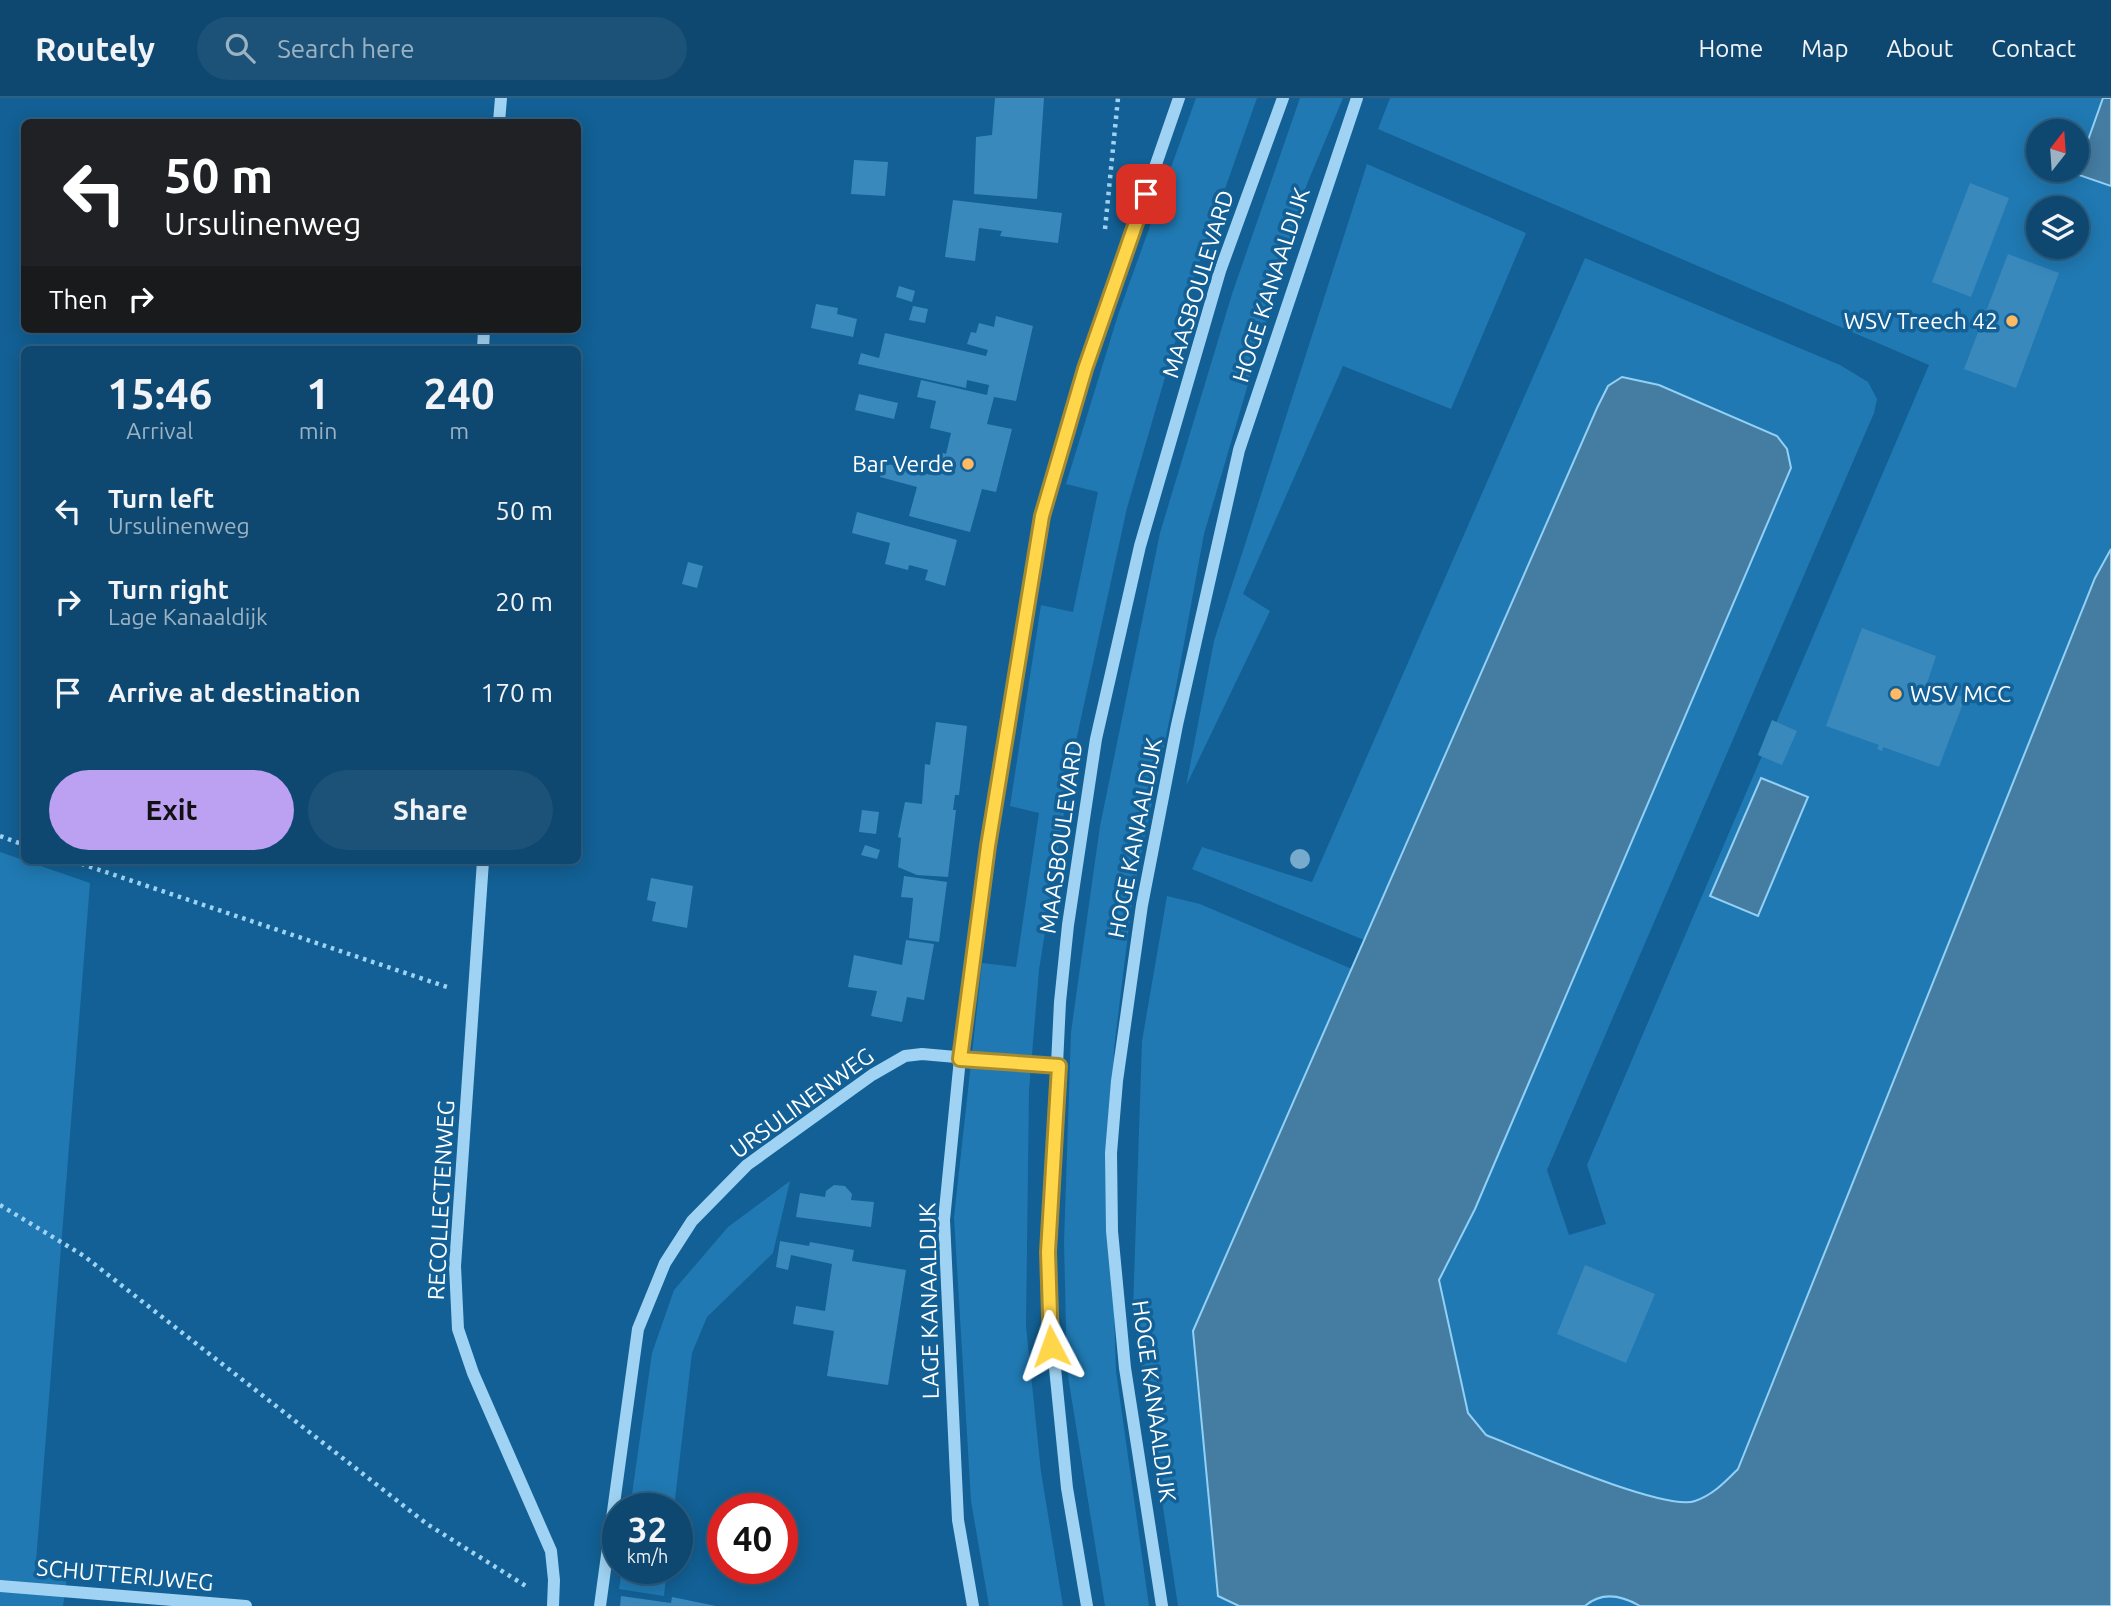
<!DOCTYPE html>
<html lang="en">
<head>
<meta charset="utf-8">
<style>
	body { margin:0; font-family:Ubuntu,sans-serif; background:#1c5278; color:#f1f3f6; height:100vh; display:flex; flex-direction:column; font-size:26px; white-space:nowrap }
	* { box-sizing:border-box; margin:0 }
	p { font-size:23px; color:#9bb2c3 }
	.icon { flex:none; width:38px; height:38px; fill:none; stroke:currentColor; stroke-width:2; stroke-linecap:round; stroke-linejoin:round }
	.map { position:relative; flex:1; overflow:hidden }
	.drawer { position:absolute; left:21px; top:248px; width:560px; height:518px; display:flex; flex-direction:column; background:#0e4870; border-radius:10px; box-shadow:0 4px 18px #0003,0 0 0 2px #2e6083 }
	.drawer>* { flex:none }
	.guide { position:absolute; left:21px; top:21px; width:560px; height:214px; border-radius:10px; box-shadow:0 4px 18px #0003,0 0 0 2px #2e6083; background:#202124; color:#fff; overflow:hidden }
	.needle { width:46px; rotate:17deg }
	.fabs { position:absolute; left:2026px; top:21px; display:grid; gap:14px }
	.fabs a { display:grid; place-items:center; width:63px; height:63px; border-radius:50%; background:#0e4870; box-shadow:0 4px 18px #0003,0 0 0 2px #2e6083; font-size:35px }
	.speed { position:absolute; left:602px; top:1395px; display:flex; gap:14px; font-size:35px; font-weight:700; text-align:center }
	.speed>* { display:grid; place-content:center; width:91px; height:91px; border-radius:50%; background:#0e4870; box-shadow:0 4px 18px #0003,0 0 0 2px #2e6083; line-height:1 }
	.speed small { font-size:18px; font-weight:400 }
	.speed .limit { border:10px solid #d22; background:#fff; color:#111 }
	.pin { position:absolute; display:grid; place-items:center; width:60px; height:60px; color:#fff; margin:-30px; border-radius:14px; box-shadow:0 4px 10px #0006 }
	.me { position:absolute; width:77px; margin:-38px; rotate:356deg; stroke-linejoin:round; filter:drop-shadow(0 0 5px #0008) }
	.turn { display:flex; align-items:center; gap:24px; height:147px; padding:0 28px; font-size:32px }
	.turn .icon { width:91px; height:91px; stroke-width:2.5 }
	.turn b { display:block; font-size:49px; line-height:60px }
	.then { display:flex; align-items:center; height:66px; padding:0 28px; background:#0003; gap:14px; font-size:26px }
	.eta { display:flex; justify-content:space-evenly; align-items:center; height:119px; text-align:center }
	.eta b { font-size:42px; font-weight:700; line-height:49px }
	.cta { display:flex; gap:14px; margin-top:auto; padding:14px 28px }
	.cta a { flex:1; height:80px; border-radius:42px; background:#bca0f2; color:#111; font-size:28px; font-weight:700; line-height:80px; text-align:center }
	.cta a+a { background:#1c5278; color:#f1f3f6 }
	ul { padding:0; list-style:none }
	li { display:flex; align-items:center; gap:21px; height:91px; padding:0 28px }
	li div { flex:1 }
	li b { display:block; font-size:26px }
	li em { font-style:normal }
	header { display:flex; align-items:center; gap:42px; box-sizing:border-box; height:98px; padding:0 35px; background:#0e4870; border-bottom:2px solid #2e6083 }
	header strong { font-size:33px }
	nav { display:flex; gap:38px; margin-inline-start:auto; font-size:24px }
	.search { width:490px; height:63px; background:#1c5278; display:flex; align-items:center; gap:18px; box-sizing:border-box; padding:0 24px; border-radius:38px; color:#9bb2c3; font-size:26px }
	.map>svg:first-child { display:block }
	.green { fill:#2079b2; fill-rule:evenodd }
	.water { fill:#457ca2; stroke:#92d0f6; stroke-width:2 }
	.building { fill:#3a89bd }
	.lines { fill:none; stroke-linecap:round; stroke-linejoin:round }
	.path { stroke:#a0d3f3; stroke-width:4.5; stroke-dasharray:3.5 5; stroke-linecap:butt }
	.minor { stroke:#a0d3f3; stroke-width:12 }
	.tree { fill:#76abce }
	.route-casing { stroke:#a68a30; stroke-width:18 }
	.route { stroke:#ffd54a; stroke-width:12 }
	.poi-dot { fill:#ffb962; stroke:#126095; stroke-width:2.5 }
	.labels { text-anchor:middle; stroke-width:7; stroke-linejoin:round; paint-order:stroke }
	.street-label { font-size:23px; fill:#fff; stroke:#126095 }
	.poi-label { font-size:23px; fill:#fff; stroke:#126095; text-anchor:end }
</style>
</head>
<body>
<header>
<strong>Routely</strong>
<div class="search"><svg class="icon" aria-label="search" viewBox="0 0 24 24"><circle cx="10" cy="10" r="6"/><path d="M15 15l6 6"/></svg>Search here</div>
<nav><a>Home</a><a>Map</a><a>About</a><a>Contact</a></nav>
</header>
<div class="map">
<svg width="2111" height="1508" viewBox="0 0 2111 1508">
	<rect width="100%" height="100%" fill="#126095"/>
	<g class="green">
		<polygon points="1196,0 1257,0 1195,176 1127,410 1074,652 1039,872 1029,993 1026,1228 1041,1374 1063,1508 989,1508 971,1403 954,1119 982,865 1016,869 1039,715 1010,708 1041,507 1073,514 1098,394 1066,386 1118,217"/>
		<polygon points="1300,0 1343,0 1307,86 1204,436 1174,600 1133,795 1114,951 1111,1123 1116,1273 1149,1508 1105,1508 1067,1272 1064,1144 1071,934 1100,728 1160,435 1232,196"/>
		<path d="M 1390,0 L 2103,0 L 2076,76 L 2111,88 L 2111,451 L 2095,480 L 1738,1371 C 1725,1384 1713,1397 1695,1403 C 1666,1414 1522,1351 1486,1337 L 1468,1315 L 1439,1181 L 1475,1111 L 1787,351 L 1777,338 L 1659,287 L 1608,288 L 1364,842 L 1192,771 L 1202,749 L 1312,784 L 1585,160 L 1840,267 L 1868,284 L 1877,301 L 1874,315 L 1547,1072 L 1569,1137 L 1606,1126 L 1587,1067 L 1929,267 L 1378,31 ZM 2039,33 L 2077,33 L 2077,72 L 2039,72 ZM 2039,110 L 2077,110 L 2077,149 L 2039,149 Z"/>
		<polygon points="1367,66 1526,135 1451,311 1343,268 1243,496 1270,513 1186,688 1214,543"/>
		<polygon points="0,754 90,785 35,1476 67,1479 63,1508 0,1508"/>
		<polygon points="1167,798 1200,806 1352,871 1194,1233 1218,1498 1239,1508 1178,1508 1133,1212 1142,943"/>
		<polygon points="790,1083 773,1155 707,1219 692,1255 674,1410 630,1410 652,1255 674,1192 728,1129"/>
		<polygon points="622,1470 667,1470 664,1498 619,1491"/>
		<polygon points="1617,1498 1640,1508 1585,1508 1596,1499"/>
	</g>
	<g class="water">
		<polygon points="2103,0 2111,0 2111,88 2076,76"/>
		<path d="M 1622,279 L 1659,287 L 1777,338 L 1787,351 L 1791,370 L 1475,1111 L 1439,1182 L 1468,1315 L 1486,1337 C 1522,1351 1666,1414 1695,1403 C 1713,1397 1725,1384 1738,1371 L 2095,480 L 2111,451 L 2111,1508 L 1640,1508 C 1621,1497 1602,1493 1585,1508 L 1239,1508 L 1218,1498 L 1193,1233 L 1597,310 L 1608,288 Z"/>
		<polygon points="1761,680 1808,699 1758,818 1710,798"/>
	</g>
	<g class="building">
		<polygon points="995,0 1044,0 1037,101 974,96 976,39 992,37"/>
		<polygon points="854,62 888,64 885,98 851,96"/>
		<polygon points="1970,85 2009,100 1971,199 1932,184"/>
		<polygon points="953,102 1062,115 1058,145 1000,138 1002,133 979,130 975,163 945,159"/>
		<polygon points="2008,156 2059,175 2016,290 1964,271"/>
		<polygon points="899,188 915,193 912,204 896,199"/>
		<polygon points="816,206 838,210 837,216 857,221 853,239 811,230"/>
		<polygon points="913,208 928,211 925,225 909,222"/>
		<polygon points="996,218 1033,228 1016,303 994,299 987,326 1012,331 996,394 982,391 970,434 909,418 917,389 880,379 884,365 931,377 937,353 946,356 951,335 930,330 936,303 917,299 921,282 987,297 989,287 967,282 966,290 858,266 861,255 879,260 885,235 986,258 988,252 967,246 971,234 976,235 979,225 994,229"/>
		<polygon points="859,296 898,305 894,321 855,312"/>
		<polygon points="857,414 957,442 945,488 925,482 928,472 909,467 908,472 885,466 890,445 852,435"/>
		<polygon points="688,464 703,468 697,490 682,486"/>
		<polygon points="1862,530 1936,558 1927,585 1965,600 1939,669 1883,649 1882,653 1877,651 1879,647 1826,628"/>
		<polygon points="1772,622 1797,633 1782,667 1758,657"/>
		<polygon points="936,624 967,628 959,697 955,697 953,712 956,712 948,779 917,777 898,769 901,740 898,739 905,704 922,706 925,666 930,667"/>
		<polygon points="862,712 879,714 876,736 859,734"/>
		<polygon points="865,747 880,752 877,761 861,757"/>
		<polygon points="904,778 947,784 939,844 909,840 913,800 901,799"/>
		<polygon points="651,780 693,788 687,830 652,823 656,804 647,802"/>
		<polygon points="906,842 934,846 924,902 907,899 902,924 871,918 877,893 848,889 854,857 902,867"/>
		<polygon points="834,1087 845,1088 852,1096 851,1102 874,1104 871,1129 796,1119 800,1095 825,1099 826,1093"/>
		<polygon points="780,1143 809,1148 810,1144 854,1152 852,1163 906,1172 888,1287 827,1278 834,1233 793,1226 796,1208 825,1213 832,1166 791,1157 788,1172 776,1169"/>
		<polygon points="1585,1167 1655,1196 1626,1265 1557,1236"/>
		<polygon points="621,1498 671,1505 672,1499 716,1508 620,1508"/>
	</g>
	<g class="lines">
		<g class="path">
			<polyline points="1105,131 1118,0"/>
			<polyline points="0,738 24,747"/>
			<polyline points="73,763 450,890"/>
			<polyline points="0,1107 84,1158 427,1426 529,1490"/>
		</g>
		<g class="minor">
			<polyline points="499,24 501,0"/>
			<polyline points="483,252 484,231"/>
			<polyline points="483,763 455,1168 458,1231 473,1275 551,1453 554,1482 553,1508"/>
			<polyline points="0,1488 246,1508"/>
			<polyline points="600,1508 638,1231 665,1165 692,1123 747,1067 872,977 905,958 922,956 1059,968"/>
			<polyline points="973,1508 958,1422 944,1122 965,910 988,748 1042,418 1085,271 1179,0"/>
			<polyline points="1087,1508 1067,1390 1049,1210 1048,1154 1060,904 1068,827 1096,641 1140,448 1220,173 1283,0"/>
			<polyline points="1162,1508 1125,1270 1112,1133 1111,1055 1117,983 1142,807 1177,627 1239,352 1357,0"/>
		</g>
	</g>
	<circle class="tree" cx="1300" cy="761" r="10"/>
	<g class="lines">
		<g class="route-casing">
			<polyline id="route" points="1051,1248 1048,1154 1059,968 960,961 988,748 1042,418 1085,271 1146,96"/>
		</g>
		<use href="#route" class="route"/>
	</g>
	<g class="poi-dot">
		<circle cx="2012" cy="223" r="7"/>
		<circle cx="968" cy="366" r="7"/>
		<circle cx="1896" cy="596" r="7"/>
	</g>
	<g class="labels">
		<g class="street-label">
			<text transform="translate(1198 186) rotate(-73)" y="8">MAASBOULEVARD</text>
			<text transform="translate(1271 187) rotate(-72)" y="8">HOGE KANAALDIJK</text>
			<text transform="translate(1061 739) rotate(-82)" y="8">MAASBOULEVARD</text>
			<text transform="translate(1135 740) rotate(-79)" y="8">HOGE KANAALDIJK</text>
			<text transform="translate(802 1005) rotate(-36)" y="8">URSULINENWEG</text>
			<text transform="translate(441 1102) rotate(-87)" y="8">RECOLLECTENWEG</text>
			<text transform="translate(929 1203) rotate(-91)" y="8">LAGE KANAALDIJK</text>
			<text transform="translate(1154 1303) rotate(82)" y="8">HOGE KANAALDIJK</text>
			<text transform="translate(125 1477) rotate(5)" y="8">SCHUTTERIJWEG</text>
		</g>
		<g class="poi-label">
			<text x="1998" y="231">WSV Treech 42</text>
			<text x="954" y="374">Bar Verde</text>
			<text x="1910" y="604" text-anchor="start">WSV MCC</text>
		</g>
	</g>
</svg>
<div class="fabs">
<a><svg class="needle" viewBox="-14 -14 28 28"><path d="M0-13l5 13h-10z" fill="#e53935"/><path d="M0 13l5-13h-10z" fill="#9bb2c3"/></svg></a>
<a><svg class="icon" aria-label="layers" viewBox="0 0 24 24"><path d="M12 4l9 5-9 5-9-5zM3 14l9 5 9-5"/></svg></a>
</div>
<div class="speed"><div>32<small>km/h</small></div><div class="limit">40</div></div>
<div class="pin" style="left:1146px;top:96px;background:#d93025"><svg class="icon" aria-label="arrive" viewBox="0 0 24 24"><path d="M6 21V4h12l-3 4 3 4H6"/></svg></div>
<svg class="me" style="left:1051px;top:1248px" viewBox="-20 -20 40 40"><path d="M0-17L14 15 0 8-14 15z" fill="#ffd54a" stroke="#fff" stroke-width="4"/></svg>
<div class="guide">
<div class="turn"><svg class="icon" aria-label="left" viewBox="0 0 24 24"><path d="M17 20v-9H6M10 6l-5 5 5 5"/></svg><div><b>50 m</b>Ursulinenweg</div></div>
<div class="then">Then<svg class="icon" aria-label="right" viewBox="0 0 24 24"><path d="M7 20v-9h11M14 6l5 5-5 5"/></svg></div>
</div>
<section class="drawer">
<div class="eta">
<div><b>15:46</b><p>Arrival</p></div>
<div><b>1</b><p>min</p></div>
<div><b>240</b><p>m</p></div>
</div>
<ul>
<li><svg class="icon" aria-label="left" viewBox="0 0 24 24"><path d="M17 20v-9H6M10 6l-5 5 5 5"/></svg><div><b>Turn left</b><p>Ursulinenweg</p></div><em>50 m</em></li>
<li><svg class="icon" aria-label="right" viewBox="0 0 24 24"><path d="M7 20v-9h11M14 6l5 5-5 5"/></svg><div><b>Turn right</b><p>Lage Kanaaldijk</p></div><em>20 m</em></li>
<li><svg class="icon" aria-label="arrive" viewBox="0 0 24 24"><path d="M6 21V4h12l-3 4 3 4H6"/></svg><div><b>Arrive at destination</b></div><em>170 m</em></li>
</ul>
<div class="cta"><a>Exit</a><a>Share</a></div>
</section>
</div>
</body>
</html>
